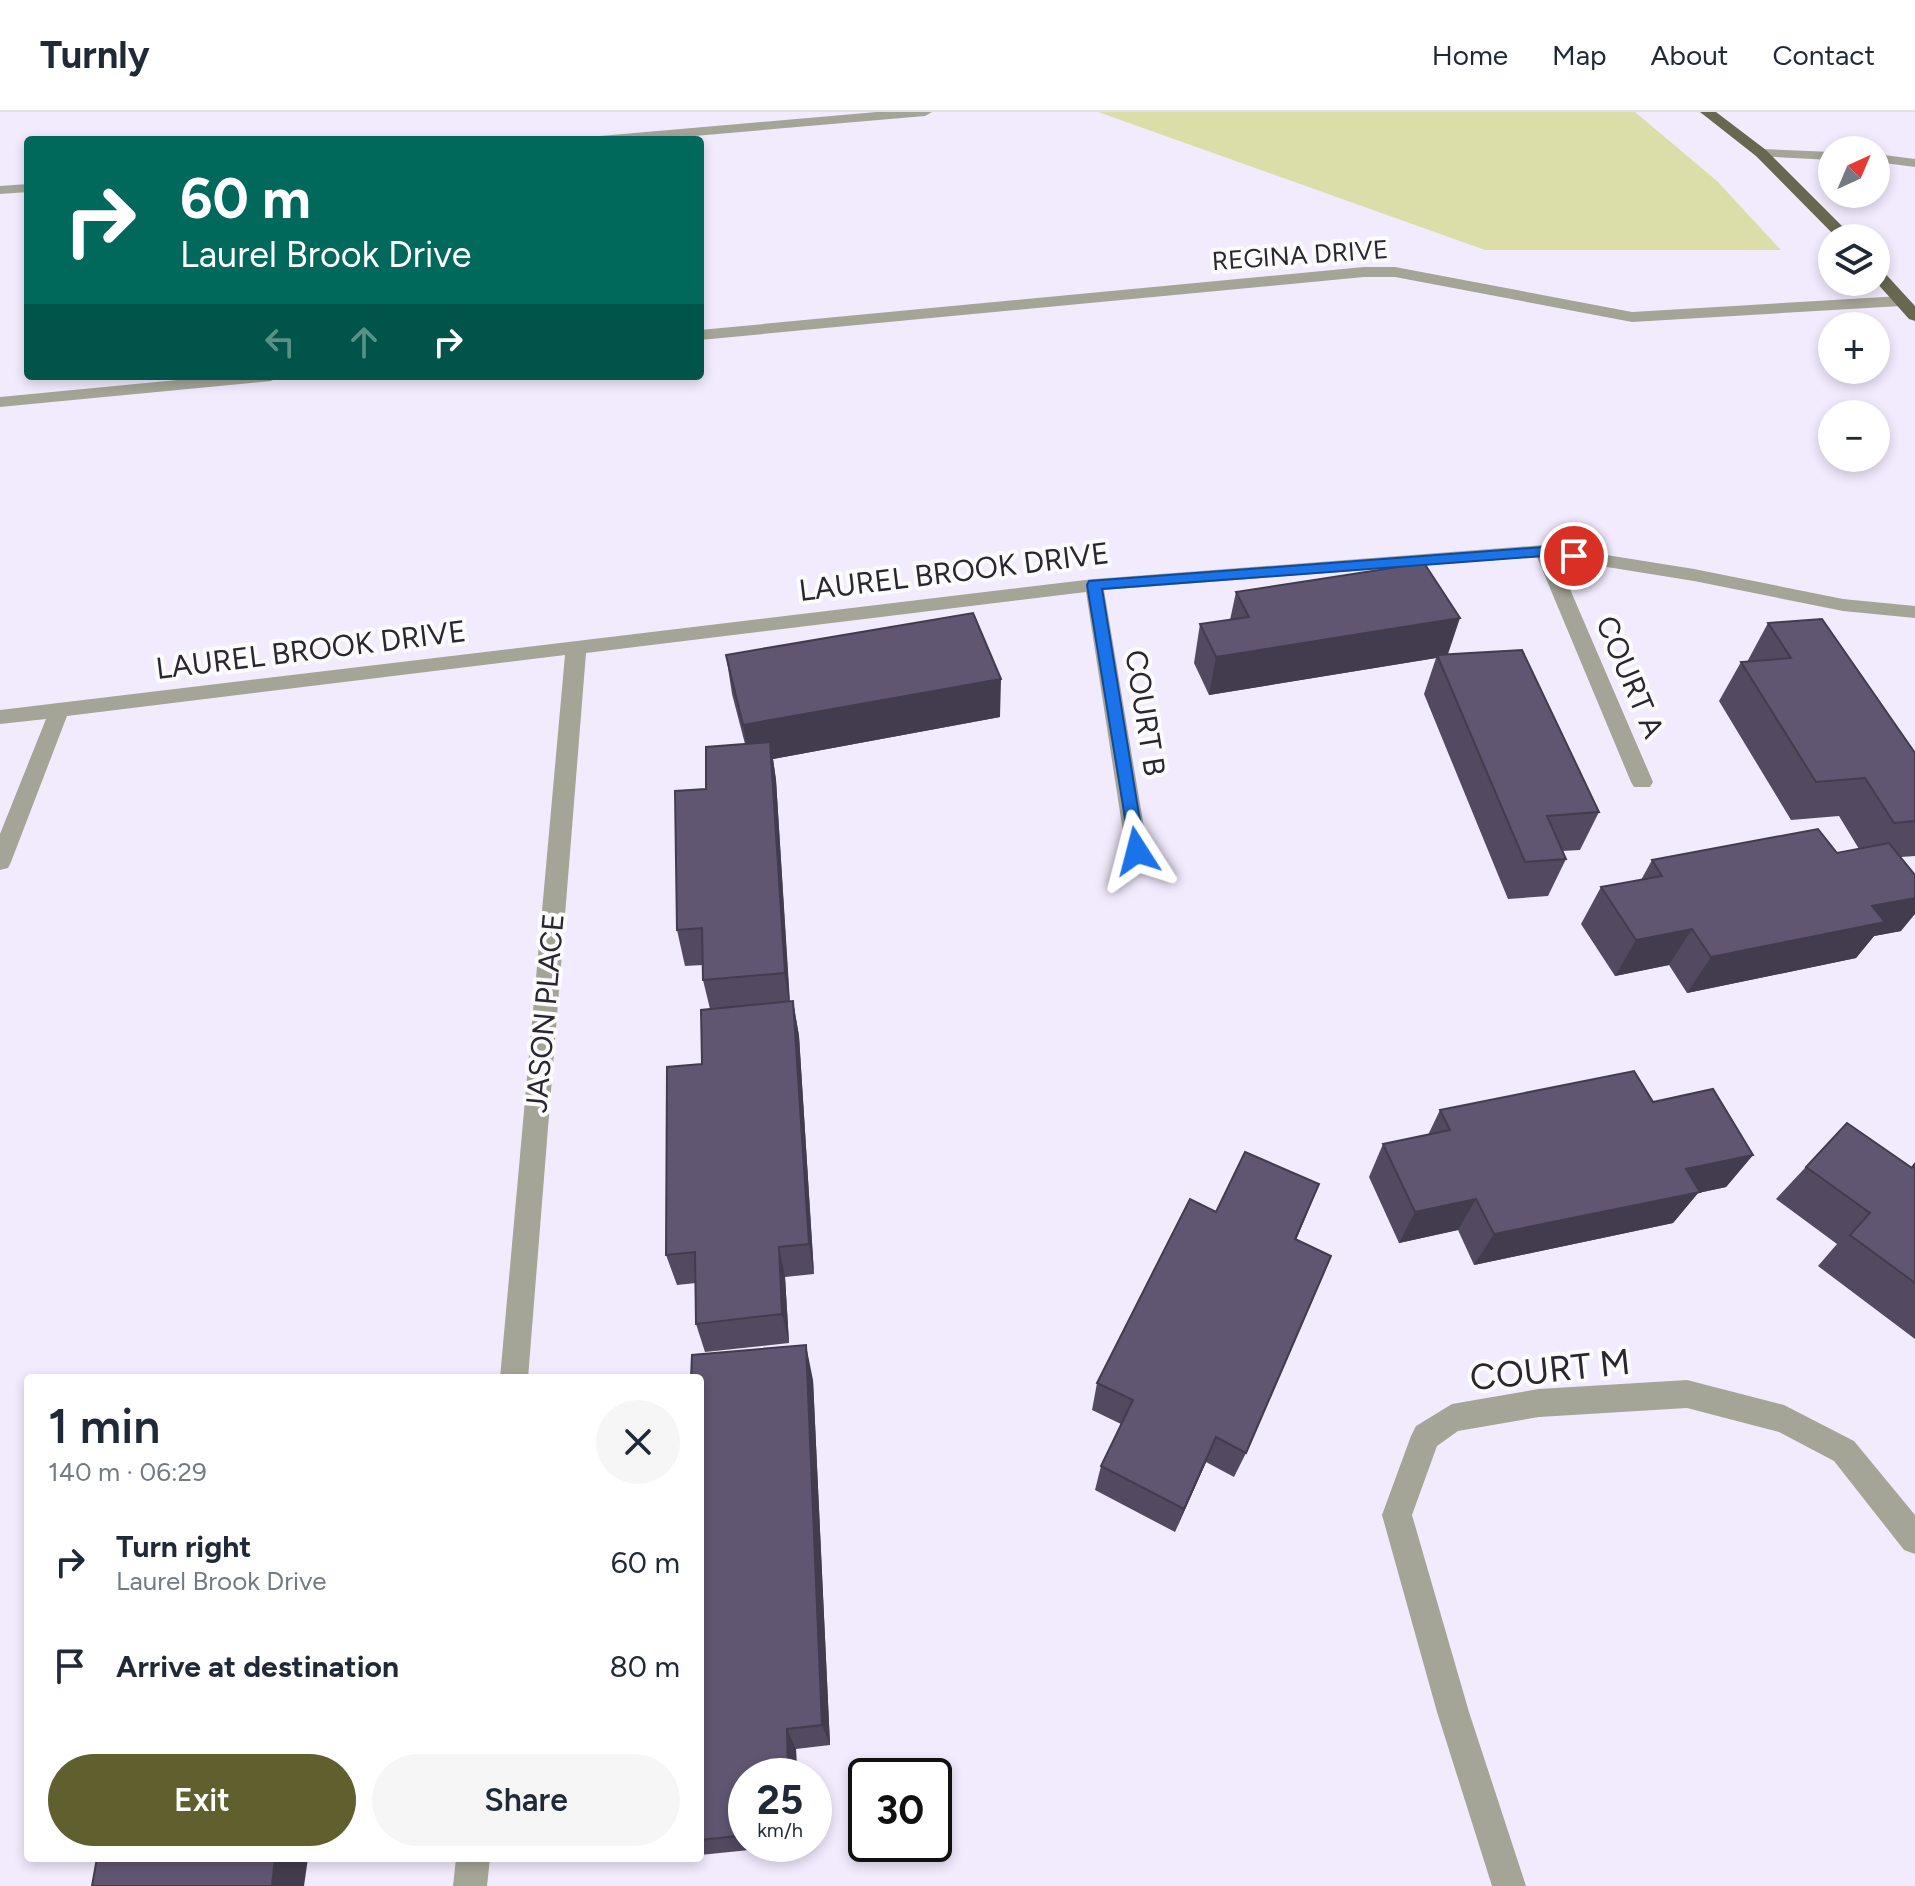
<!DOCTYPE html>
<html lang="en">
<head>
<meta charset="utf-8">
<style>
	body { margin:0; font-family:Figtree,sans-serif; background:#f6f6f7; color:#1f2937; height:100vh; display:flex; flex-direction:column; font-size:30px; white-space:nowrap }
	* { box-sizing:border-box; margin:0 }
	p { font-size:26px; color:#747a83 }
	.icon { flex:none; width:44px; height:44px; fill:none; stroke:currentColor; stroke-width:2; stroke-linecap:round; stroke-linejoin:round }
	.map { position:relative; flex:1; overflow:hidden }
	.drawer { position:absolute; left:24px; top:1262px; width:680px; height:488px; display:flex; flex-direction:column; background:#fff; border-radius:8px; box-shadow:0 4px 12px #0003 }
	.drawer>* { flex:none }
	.guide { position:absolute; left:24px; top:24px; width:680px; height:244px; border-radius:8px; box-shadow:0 4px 12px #0003; background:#00695c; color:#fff; overflow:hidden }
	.needle { width:52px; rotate:44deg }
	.tools { position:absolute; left:1818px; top:24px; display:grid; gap:16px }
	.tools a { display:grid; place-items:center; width:72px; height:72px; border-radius:50%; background:#fff; box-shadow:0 4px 12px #0003; font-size:40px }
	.speed { position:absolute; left:728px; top:1646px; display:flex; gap:16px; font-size:40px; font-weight:700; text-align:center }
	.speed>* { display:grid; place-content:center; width:104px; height:104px; border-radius:50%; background:#fff; box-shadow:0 4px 12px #0003; line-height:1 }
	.speed small { font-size:20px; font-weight:400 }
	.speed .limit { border:4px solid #111; border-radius:12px; background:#fff; color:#111 }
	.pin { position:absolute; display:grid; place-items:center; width:68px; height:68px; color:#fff; margin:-34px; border:4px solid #fff; border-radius:50%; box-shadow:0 2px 8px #0007 }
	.me { position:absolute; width:88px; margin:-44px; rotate:351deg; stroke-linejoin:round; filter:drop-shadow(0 0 6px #0008) }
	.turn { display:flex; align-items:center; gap:28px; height:168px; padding:0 24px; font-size:36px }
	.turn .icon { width:104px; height:104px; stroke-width:2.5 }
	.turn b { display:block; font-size:56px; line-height:68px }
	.lanes { display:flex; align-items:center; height:76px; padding:0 24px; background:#0003; justify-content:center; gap:40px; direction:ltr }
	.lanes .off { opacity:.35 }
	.round { display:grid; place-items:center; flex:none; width:84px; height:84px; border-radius:42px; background:#f6f6f7 }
	.head { display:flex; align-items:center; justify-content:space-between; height:136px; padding:0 24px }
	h1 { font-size:48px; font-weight:600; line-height:60px }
	.primary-button { display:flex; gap:16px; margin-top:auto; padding:16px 24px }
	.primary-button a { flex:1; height:92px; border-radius:48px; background:#5f602d; color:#fff; font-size:32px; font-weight:600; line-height:92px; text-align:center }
	.primary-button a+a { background:#f6f6f7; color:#1f2937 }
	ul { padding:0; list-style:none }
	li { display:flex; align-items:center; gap:24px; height:104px; padding:0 24px }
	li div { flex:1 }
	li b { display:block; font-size:30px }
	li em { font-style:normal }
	header { display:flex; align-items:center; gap:48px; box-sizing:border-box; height:112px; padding:0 40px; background:#fff; border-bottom:2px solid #e0e1e3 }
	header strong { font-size:38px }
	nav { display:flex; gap:44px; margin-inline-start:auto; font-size:28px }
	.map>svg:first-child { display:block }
	.green { fill:#dcdea9 }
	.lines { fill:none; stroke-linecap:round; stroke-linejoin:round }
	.lane { fill:#a4a597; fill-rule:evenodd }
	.street { fill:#a4a597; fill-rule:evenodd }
	.primary { fill:#67684f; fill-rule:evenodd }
	.wall { fill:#534a61 }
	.shaded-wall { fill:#433c4f }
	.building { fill:#605671; stroke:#433c4f; stroke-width:2 }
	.route { fill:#1a73e8; stroke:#114b97; stroke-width:2 }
	.labels { text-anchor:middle; stroke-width:8; stroke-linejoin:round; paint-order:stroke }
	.far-street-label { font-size:26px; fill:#2a2632; stroke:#fcfcfc }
	.street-label { font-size:30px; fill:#2a2632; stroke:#fcfcfc }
	.near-street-label { font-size:36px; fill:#2a2632; stroke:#fcfcfc }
</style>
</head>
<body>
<header>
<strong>Turnly</strong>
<nav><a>Home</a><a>Map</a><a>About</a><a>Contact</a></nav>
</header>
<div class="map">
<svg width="1915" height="1774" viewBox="0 0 1915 1774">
	<rect width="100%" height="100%" fill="#f2ebfe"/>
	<polygon class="green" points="1098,0 1635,0 1717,69 1781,138 1485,138"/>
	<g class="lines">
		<g class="lane">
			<polygon points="1761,37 1832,40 1832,48 1756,44 1756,38"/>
			<polygon points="1876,42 1915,47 1915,55 1876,50"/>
		</g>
		<g class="street">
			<polygon points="877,0 932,0 925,4 648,28 593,28 600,24"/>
			<polygon points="28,72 28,80 0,82 0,74"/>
			<polygon points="1364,155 1395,155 1632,200 1901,184 1909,189 1901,194 1632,210 1395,165 1364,165 700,228 700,218"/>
			<polygon points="219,264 279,264 271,269 0,295 0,285"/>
			<polygon points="1544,433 1694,457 1843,487 1915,494 1915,506 1843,499 1694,469 1557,447 1653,670 1650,675 1634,675 1631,670 1537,445 1104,478 1148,739 1145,745 1137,747 1129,745 1126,739 1086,480 586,541 528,1266 500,1266 565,543 67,604 11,750 8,756 0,758 0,722 46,607 0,612 0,598 1094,467"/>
			<polygon points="1687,1268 1784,1293 1854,1329 1915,1403 1915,1442 1904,1438 1834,1349 1779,1320 1687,1296 1539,1305 1458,1319 1437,1334 1412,1403 1469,1600 1526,1774 1492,1774 1437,1600 1382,1403 1411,1324 1416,1314 1452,1292 1539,1277"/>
			<polygon points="456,1746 490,1746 487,1774 453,1774"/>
		</g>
		<g class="primary">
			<polygon points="1700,0 1716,0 1766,38 1854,126 1837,126 1756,44"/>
			<polygon points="1876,155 1881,157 1915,194 1915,209 1909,207 1876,170"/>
		</g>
	</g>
	<g class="wall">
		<polygon points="1236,480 1448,543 1599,700 1580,738 1562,739 1566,747 1548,784 1508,787 1424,582 1436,546 1209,583 1194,551 1200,512 1230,508"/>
		<polygon points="1768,511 1915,641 1915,744 1901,745 1901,819 1874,824 1856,846 1687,881 1669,853 1615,864 1581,812 1601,775 1641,768 1652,748 1837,741 1859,737 1839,704 1791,708 1719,589 1741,550 1747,550"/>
		<polygon points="726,543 1000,605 773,647 776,668 790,890 793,889 799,924 814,1162 785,1165 789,1231 705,1240 696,1212 696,1171 677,1173 666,1143 702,952 710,897 703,868 703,853 685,854 677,818 745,632 732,582"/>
		<polygon points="1653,990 1753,1043 1726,1075 1698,1081 1673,1111 1474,1153 1458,1118 1399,1131 1369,1065 1383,1032 1428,1023 1440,998"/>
		<polygon points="1847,1011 1911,1055 1915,1050 1915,1227 1818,1154 1837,1132 1776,1087"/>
		<polygon points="1216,1100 1306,1104 1296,1128 1246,1341 1234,1365 1206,1350 1175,1420 1095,1378 1101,1354 1121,1312 1092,1298 1097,1271"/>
		<polygon points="700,1266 813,1268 830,1633 796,1637 797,1664 746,1664 746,1732 800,1733 700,1743"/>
	</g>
	<g class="shaded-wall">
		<polygon points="1460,506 1447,545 1437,543 1436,546 1209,583 1216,545"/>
		<polygon points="1001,567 1000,605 773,647 776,668 790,897 743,613"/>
		<polygon points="1915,786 1915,802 1901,819 1874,824 1856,846 1687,881 1711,845 1872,794"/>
		<polygon points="1692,817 1669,853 1615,864 1636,828"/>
		<polygon points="793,889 799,924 814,1162 809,1132"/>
		<polygon points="1753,1043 1726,1075 1698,1081 1673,1111 1474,1153 1494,1122 1686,1057"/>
		<polygon points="1319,1072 1306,1104 1283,1158 1295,1127"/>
		<polygon points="1476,1087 1458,1118 1399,1131 1415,1100"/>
		<polygon points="779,1135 785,1165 789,1231 782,1202"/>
		<polygon points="806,1233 813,1268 830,1633 822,1613"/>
		<polygon points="1216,1325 1206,1350 1175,1420 1184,1397"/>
		<polygon points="787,1617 796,1637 797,1664 788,1664"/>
		<polygon points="275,1746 308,1746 304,1774 272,1774"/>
	</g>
	<g class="building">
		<polygon points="1424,451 1460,506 1216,545 1200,512 1249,505 1236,480"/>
		<polygon points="973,501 1001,567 743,613 726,543"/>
		<polygon points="1822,507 1915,641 1915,709 1894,711 1865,666 1816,670 1741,550 1791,546 1768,511"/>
		<polygon points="1522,538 1599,700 1547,704 1566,747 1525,750 1437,543"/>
		<polygon points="770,630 785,861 703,868 702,816 677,818 675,679 706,677 706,635"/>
		<polygon points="1818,717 1837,741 1889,731 1915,763 1915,786 1872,794 1885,810 1711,845 1692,817 1636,828 1601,775 1662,764 1652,748"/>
		<polygon points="793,889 809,1132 779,1135 782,1202 696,1212 695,1140 666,1143 667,955 702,952 701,898"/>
		<polygon points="1634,959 1653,990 1713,977 1753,1043 1686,1057 1700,1080 1494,1122 1476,1087 1415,1100 1383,1032 1450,1018 1440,998"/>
		<polygon points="1847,1011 1912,1056 1915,1052 1915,1171 1850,1123 1870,1101 1806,1055"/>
		<polygon points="1245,1040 1319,1072 1295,1127 1331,1144 1246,1341 1216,1325 1184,1397 1101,1354 1133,1288 1097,1271 1190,1087 1216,1100"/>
		<polygon points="806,1233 822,1613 787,1617 788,1664 746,1664 746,1723 700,1728 700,1266 691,1266 692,1243"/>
		<polygon points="97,1746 275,1746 272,1774 92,1774"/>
	</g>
	<polygon class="route" points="1544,435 1574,439 1581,444 1574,449 1544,444 1102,477 1145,739 1143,743 1131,743 1087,473 1089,469"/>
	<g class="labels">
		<g class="far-street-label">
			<text transform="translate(1300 143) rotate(-4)" y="9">REGINA DRIVE</text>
		</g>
		<g class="street-label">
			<text transform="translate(954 460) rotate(-7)" y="10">LAUREL BROOK DRIVE</text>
			<text transform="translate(311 538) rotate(-7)" y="10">LAUREL BROOK DRIVE</text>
			<text transform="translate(1630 565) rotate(67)" y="10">COURT A</text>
			<text transform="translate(1145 601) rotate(81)" y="10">COURT B</text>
			<text transform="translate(545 901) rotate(-85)" y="10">JASON PLACE</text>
		</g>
		<g class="near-street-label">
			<text transform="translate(1550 1257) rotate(-6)" y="13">COURT M</text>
		</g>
	</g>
</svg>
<div class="tools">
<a><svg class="needle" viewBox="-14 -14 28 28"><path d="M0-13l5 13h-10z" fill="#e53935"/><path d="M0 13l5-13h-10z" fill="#747a83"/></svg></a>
<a><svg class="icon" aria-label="layers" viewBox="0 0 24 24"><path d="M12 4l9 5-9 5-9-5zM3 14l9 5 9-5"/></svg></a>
<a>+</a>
<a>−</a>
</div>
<div class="speed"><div>25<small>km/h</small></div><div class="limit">30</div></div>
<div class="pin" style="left:1574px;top:444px;background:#d93025"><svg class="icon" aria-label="arrive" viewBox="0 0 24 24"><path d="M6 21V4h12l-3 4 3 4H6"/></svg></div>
<svg class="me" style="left:1137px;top:739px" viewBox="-20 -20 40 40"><path d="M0-17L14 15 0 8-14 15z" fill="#1a73e8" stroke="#fff" stroke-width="4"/></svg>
<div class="guide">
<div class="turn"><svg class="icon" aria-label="right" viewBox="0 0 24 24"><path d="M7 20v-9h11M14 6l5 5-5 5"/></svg><div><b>60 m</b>Laurel Brook Drive</div></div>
<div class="lanes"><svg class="icon off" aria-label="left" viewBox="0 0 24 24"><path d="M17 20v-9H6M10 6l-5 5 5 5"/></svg><svg class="icon off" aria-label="ahead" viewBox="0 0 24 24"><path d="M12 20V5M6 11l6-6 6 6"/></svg><svg class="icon" aria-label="right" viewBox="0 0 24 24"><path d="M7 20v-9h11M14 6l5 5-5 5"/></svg></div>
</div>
<section class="drawer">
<div class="head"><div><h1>1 min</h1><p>140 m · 06:29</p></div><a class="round"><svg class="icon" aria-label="close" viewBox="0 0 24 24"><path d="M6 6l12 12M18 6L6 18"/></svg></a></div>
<ul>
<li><svg class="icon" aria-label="right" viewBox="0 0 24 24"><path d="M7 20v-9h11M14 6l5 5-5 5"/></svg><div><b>Turn right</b><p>Laurel Brook Drive</p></div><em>60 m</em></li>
<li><svg class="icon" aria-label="arrive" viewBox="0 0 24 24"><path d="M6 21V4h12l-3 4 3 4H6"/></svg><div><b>Arrive at destination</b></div><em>80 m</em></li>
</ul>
<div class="primary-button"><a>Exit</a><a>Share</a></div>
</section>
</div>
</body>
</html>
